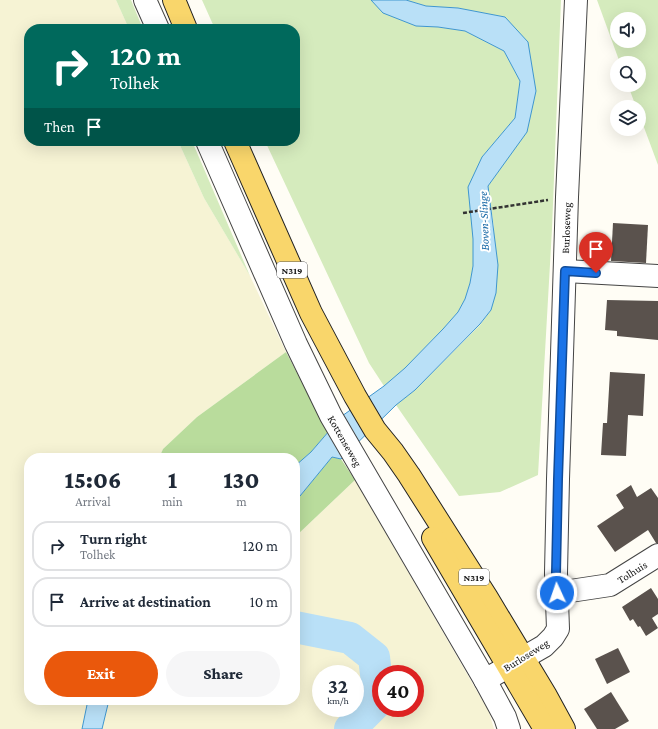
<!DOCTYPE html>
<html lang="en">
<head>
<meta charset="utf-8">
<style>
	body { margin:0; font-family:"Crimson Pro",serif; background:#f6f6f7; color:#1f2937; height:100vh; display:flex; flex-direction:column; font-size:15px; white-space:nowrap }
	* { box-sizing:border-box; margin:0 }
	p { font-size:13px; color:#747a83 }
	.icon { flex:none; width:22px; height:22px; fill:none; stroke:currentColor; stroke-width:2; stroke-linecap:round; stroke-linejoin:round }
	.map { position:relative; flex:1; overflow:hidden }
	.side { position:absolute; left:24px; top:453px; width:276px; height:252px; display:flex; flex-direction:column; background:#fff; border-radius:16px; box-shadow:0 4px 16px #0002 }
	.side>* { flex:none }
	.banner { position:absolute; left:24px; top:24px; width:276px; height:122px; border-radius:16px; box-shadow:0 4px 16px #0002; background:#00695c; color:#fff; overflow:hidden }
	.buttons { position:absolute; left:610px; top:12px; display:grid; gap:8px }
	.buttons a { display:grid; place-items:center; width:36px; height:36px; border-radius:50%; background:#fff; box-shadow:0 4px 16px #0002; font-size:20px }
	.speed { position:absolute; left:312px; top:665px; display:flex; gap:8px; font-size:20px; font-weight:700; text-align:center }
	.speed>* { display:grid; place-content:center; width:52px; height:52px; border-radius:50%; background:#fff; box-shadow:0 4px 16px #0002; line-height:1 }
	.speed small { font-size:10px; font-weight:400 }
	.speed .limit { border:6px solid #d22; background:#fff; color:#111 }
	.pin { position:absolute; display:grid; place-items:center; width:34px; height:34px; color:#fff; margin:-41px -17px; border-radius:50% 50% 50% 0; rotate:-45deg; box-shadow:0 0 4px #0007 }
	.pin .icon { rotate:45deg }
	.me { position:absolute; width:44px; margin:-22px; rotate:357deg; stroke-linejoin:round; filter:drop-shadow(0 0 3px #0008) }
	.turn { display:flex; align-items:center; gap:14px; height:84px; padding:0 20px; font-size:18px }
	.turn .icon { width:52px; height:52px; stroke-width:2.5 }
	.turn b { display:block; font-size:28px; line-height:34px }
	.then { display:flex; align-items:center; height:38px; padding:0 20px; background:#0003; gap:8px; font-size:15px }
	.eta { display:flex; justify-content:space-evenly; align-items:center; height:68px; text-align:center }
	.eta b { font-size:24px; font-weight:800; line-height:28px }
	.primary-button { display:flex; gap:8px; margin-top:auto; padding:8px 20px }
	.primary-button a { flex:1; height:46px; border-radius:24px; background:#ea580c; color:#fff; font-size:16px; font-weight:800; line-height:46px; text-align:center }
	.primary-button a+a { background:#f6f6f7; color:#1f2937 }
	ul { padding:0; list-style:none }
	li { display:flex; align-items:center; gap:12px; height:50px; margin:0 8px 6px; padding:0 12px; border:2px solid #e0e1e3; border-radius:16px }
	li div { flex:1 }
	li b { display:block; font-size:15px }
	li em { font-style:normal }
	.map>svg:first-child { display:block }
	.farmland { fill:#f6f3d4; fill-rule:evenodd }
	.green { fill:#d5ebbd; fill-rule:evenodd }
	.forest { fill:#b9dc9c }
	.water { fill:#b9e0f7; stroke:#3f96cf }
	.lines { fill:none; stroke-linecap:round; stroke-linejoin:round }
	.river { stroke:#b9e0f7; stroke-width:32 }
	.building { fill:#5a524d }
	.minor-casing { stroke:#444; stroke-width:24 }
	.major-casing { stroke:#222; stroke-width:24 }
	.path { stroke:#333; stroke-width:2.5; stroke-dasharray:4 2; stroke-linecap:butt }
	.minor { stroke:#fff; stroke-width:22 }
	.major { stroke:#f9d66b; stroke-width:22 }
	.route-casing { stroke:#114b97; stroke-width:10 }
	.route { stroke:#1a73e8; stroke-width:7 }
	.labels { text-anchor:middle; stroke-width:4; stroke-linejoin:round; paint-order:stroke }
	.shield { fill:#fff; stroke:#585858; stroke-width:1 }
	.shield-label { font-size:10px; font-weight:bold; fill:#111 }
	.street-label { font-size:11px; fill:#111; stroke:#fff }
	.water-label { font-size:12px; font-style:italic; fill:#1768a6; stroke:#fff }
</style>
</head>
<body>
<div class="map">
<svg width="658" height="729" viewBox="0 0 658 729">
	<rect width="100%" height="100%" fill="#fffdf5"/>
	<g class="farmland">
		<polygon points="0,0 116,0 129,29 29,29 29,141 178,141 204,198 250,276 286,352 197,417 163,449 159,458 29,458 29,700 88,700 82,729 0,729"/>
		<path d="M 355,480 L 489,712 L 494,729 L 102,729 L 109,700 L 295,700 L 295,537 ZM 321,674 L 355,674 L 355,708 L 321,708 ZM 381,674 L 415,674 L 415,708 L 381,708 Z"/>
	</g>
	<g class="green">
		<polygon points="116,0 131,0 143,29 129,29"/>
		<polygon points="202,0 371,0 384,13 416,26 438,27 465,31 504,51 520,81 515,118 482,157 473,239 473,266 470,283 465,299 458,312 443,329 405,368 384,386 369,363 265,141 295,141 295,29 215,29"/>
		<polygon points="406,0 561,0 552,229 538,475 500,492 459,496 396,405 415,390 480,325 491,310 494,228 488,186 498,172 536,91 505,17 458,8 426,6"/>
		<path d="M 597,0 L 658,0 L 658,165 L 639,114 L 639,107 L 636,107 L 628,85 L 639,85 L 639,63 L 620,63 ZM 617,19 L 639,19 L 639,41 L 617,41 Z"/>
		<polygon points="178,141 192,141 250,276 204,198"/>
	</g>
	<g class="forest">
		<polygon points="286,352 328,432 311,452 295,466 295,458 159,458 163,449 197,417"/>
		<polygon points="332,457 341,459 355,480 295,537 295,500 300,496"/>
	</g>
	<g class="water">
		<polygon points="371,0 406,0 426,6 458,8 505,17 528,42 536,91 527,132 488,186 498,265 496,293 491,310 480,324 415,390 396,405 341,459 332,457 300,496 295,500 295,466 311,452 342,416 384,386 405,368 443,329 458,312 465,299 470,283 473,266 473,239 468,187 482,157 515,118 520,81 504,51 465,31 438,27 416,26 383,13"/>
		<polygon points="88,700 109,700 102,729 82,729"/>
	</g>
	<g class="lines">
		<polyline class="river" points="295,627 350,638 374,657 379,700 350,729"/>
	</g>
	<g class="building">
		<polygon points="613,223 648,225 646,263 611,261"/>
		<polygon points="607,300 658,301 658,340 617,336 617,331 605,330"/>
		<polygon points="610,372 645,374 643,416 628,415 626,456 601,455 603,423 607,423"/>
		<polygon points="631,485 637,497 651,488 658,498 658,543 656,543 648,530 615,552 597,526 624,508 616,495"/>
		<polygon points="651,588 658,599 658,614 652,618 658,628 646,636 640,626 638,627 633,619 630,621 622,607"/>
		<polygon points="618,648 630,672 607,684 595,659"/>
		<polygon points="611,692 629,721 615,729 597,729 584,709"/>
	</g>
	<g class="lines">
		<g class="minor-casing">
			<g id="minor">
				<polyline points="145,0 158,29"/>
				<polyline points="207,141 296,344 331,416 485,680 505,717 509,729"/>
				<polyline points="565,271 658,276"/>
				<polyline points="557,593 610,585 658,555"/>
				<polyline points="485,680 544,646 553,637 558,629 556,573 558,479 567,197 576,0"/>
			</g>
		</g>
		<g class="major-casing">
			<g id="major">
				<polyline points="174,0 186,29"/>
				<polyline points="235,141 311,313 355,396 375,430 393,452 409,475 487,598 546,696 564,729"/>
				<polyline points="433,538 545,729"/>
			</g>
		</g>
		<polyline class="path" points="463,213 548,200"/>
		<use href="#minor" class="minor"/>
		<use href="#major" class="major"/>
	</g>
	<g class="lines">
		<g class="route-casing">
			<polyline id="route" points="557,593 556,573 558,479 565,271 596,273"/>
		</g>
		<use href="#route" class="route"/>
	</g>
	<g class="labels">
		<g class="shield">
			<rect x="277" y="262" width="30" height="16" rx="3"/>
			<rect x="459" y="569" width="30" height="16" rx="3"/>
		</g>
		<g class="shield-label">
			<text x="292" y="274">N319</text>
			<text x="474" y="581">N319</text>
		</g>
		<g class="street-label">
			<text transform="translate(566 228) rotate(-88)" y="4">Burloseweg</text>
			<text transform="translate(345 441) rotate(60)" y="4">Kottenseweg</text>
			<text transform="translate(632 572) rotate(-32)" y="4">Tolhuis</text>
			<text transform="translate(526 655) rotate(-32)" y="4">Burloseweg</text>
		</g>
		<g class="water-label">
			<text transform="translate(484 221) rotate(-92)" y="4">Boven-Slinge</text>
		</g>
	</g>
</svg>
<div class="buttons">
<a><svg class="icon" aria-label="sound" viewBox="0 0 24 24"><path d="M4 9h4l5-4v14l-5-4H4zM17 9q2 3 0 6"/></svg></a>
<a><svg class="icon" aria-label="search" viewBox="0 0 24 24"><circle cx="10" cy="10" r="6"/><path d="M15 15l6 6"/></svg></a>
<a><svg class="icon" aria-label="layers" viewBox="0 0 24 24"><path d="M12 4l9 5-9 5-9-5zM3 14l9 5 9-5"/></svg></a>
</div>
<div class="speed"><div>32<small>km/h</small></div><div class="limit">40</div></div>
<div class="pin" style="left:596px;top:273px;background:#d93025"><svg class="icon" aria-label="arrive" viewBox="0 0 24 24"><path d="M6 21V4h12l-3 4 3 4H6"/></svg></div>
<svg class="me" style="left:557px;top:593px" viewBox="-20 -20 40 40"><circle r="17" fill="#1a73e8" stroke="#fff" stroke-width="3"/><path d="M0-11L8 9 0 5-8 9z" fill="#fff"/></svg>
<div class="banner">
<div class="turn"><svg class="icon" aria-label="right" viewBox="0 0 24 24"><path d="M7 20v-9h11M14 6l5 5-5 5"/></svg><div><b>120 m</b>Tolhek</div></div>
<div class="then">Then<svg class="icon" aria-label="arrive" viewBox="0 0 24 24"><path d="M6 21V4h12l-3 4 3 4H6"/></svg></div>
</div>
<section class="side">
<div class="eta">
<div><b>15:06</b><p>Arrival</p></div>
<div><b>1</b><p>min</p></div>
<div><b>130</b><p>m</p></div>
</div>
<ul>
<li><svg class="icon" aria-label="right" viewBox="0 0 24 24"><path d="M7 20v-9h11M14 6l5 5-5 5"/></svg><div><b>Turn right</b><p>Tolhek</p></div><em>120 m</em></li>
<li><svg class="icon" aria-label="arrive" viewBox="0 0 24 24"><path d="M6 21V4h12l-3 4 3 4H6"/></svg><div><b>Arrive at destination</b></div><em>10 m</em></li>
</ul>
<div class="primary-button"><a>Exit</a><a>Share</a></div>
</section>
</div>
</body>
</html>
